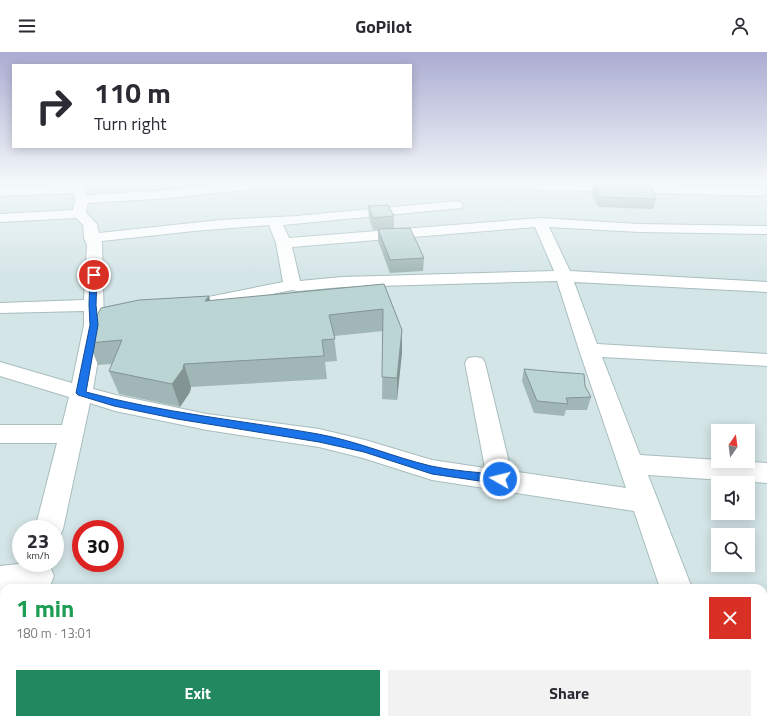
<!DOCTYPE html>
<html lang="en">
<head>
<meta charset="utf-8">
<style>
	body { margin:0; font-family:"Titillium Web",sans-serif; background:#f2f2f3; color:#2b2b33; height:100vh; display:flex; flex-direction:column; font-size:15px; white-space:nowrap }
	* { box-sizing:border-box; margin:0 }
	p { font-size:13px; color:#7c7c81 }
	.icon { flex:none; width:22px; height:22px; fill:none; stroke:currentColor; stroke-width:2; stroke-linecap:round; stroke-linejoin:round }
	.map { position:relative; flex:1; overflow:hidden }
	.side { position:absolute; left:0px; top:532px; width:767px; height:140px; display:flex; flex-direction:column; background:#fff; border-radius:12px 12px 0 0; box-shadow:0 2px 10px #0003 }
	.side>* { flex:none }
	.banner { position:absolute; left:12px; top:12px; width:400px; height:84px; border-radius:0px; box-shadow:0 2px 10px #0003; background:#fff; color:#2b2b33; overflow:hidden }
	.needle { width:26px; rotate:14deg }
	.fabs { position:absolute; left:711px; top:372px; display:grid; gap:8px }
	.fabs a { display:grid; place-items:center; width:44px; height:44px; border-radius:0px; background:#fff; box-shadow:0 2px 10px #0003; font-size:20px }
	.speed { position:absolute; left:12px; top:468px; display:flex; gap:8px; font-size:20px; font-weight:700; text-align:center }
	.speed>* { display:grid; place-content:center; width:52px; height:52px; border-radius:50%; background:#fff; box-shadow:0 2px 10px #0003; line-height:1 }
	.speed small { font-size:10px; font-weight:400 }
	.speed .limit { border:6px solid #d22; background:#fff; color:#111 }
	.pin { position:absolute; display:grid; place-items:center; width:34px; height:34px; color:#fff; margin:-17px; border:2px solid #fff; border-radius:50%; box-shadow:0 1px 4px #0007 }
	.me { position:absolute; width:44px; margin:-22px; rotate:278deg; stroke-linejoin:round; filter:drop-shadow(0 0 3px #0008) }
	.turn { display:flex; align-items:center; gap:14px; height:84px; padding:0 16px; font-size:18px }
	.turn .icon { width:52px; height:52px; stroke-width:2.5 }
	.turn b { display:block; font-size:28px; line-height:34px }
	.round { display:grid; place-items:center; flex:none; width:42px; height:42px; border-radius:0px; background:#f2f2f3 }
	.headline { display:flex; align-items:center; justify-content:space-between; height:68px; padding:0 16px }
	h1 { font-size:24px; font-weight:700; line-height:30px; color:#1e9e55 }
	.button { display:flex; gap:8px; margin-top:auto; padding:8px 16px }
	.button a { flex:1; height:46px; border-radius:0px; background:#21885f; color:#fff; font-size:16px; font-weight:700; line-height:46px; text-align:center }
	.button a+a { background:#f2f2f3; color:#2b2b33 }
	header { display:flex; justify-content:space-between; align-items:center; height:52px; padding:0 16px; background:#fff; font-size:18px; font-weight:700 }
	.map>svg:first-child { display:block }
	.residential { fill:#d4e5e7; fill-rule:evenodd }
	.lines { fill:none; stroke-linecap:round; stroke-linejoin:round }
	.minor-casing { stroke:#a8bdbe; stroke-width:2 }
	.minor { fill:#fff; fill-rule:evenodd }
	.wall { fill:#a1b6b6 }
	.shaded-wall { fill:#839494 }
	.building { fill:#bbd4d4; stroke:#839494 }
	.route { fill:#1a73e8; stroke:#114b97 }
</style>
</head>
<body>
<header><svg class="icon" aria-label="menu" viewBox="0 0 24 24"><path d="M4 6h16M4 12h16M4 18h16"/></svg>GoPilot<svg class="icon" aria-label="person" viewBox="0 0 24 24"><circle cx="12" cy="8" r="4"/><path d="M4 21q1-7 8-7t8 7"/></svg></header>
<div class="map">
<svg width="767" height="672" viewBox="0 0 767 672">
	<rect width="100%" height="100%" fill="#e6f1f3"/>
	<path class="residential" d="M 0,132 L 767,132 L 767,672 L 0,672 ZM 718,379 L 748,379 L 748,409 L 718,409 ZM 718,431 L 748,431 L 748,461 L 718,461 ZM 21,477 L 55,477 L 55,511 L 21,511 ZM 81,477 L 115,477 L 115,511 L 81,511 ZM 718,483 L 748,483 L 748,513 L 718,513 ZM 4,536 L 763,536 L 763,668 L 4,668 Z"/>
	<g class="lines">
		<g class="minor-casing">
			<g id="minor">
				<path d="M 72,132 L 84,132 L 87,143 L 169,138 L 229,132 L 267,132 L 265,135 L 261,136 L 169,146 L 88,151 L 86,161 L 97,172 L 99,181 L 220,168 L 296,164 L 456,149 L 461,150 L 463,153 L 461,156 L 283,173 L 289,186 L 540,166 L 639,172 L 767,174 L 767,182 L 639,180 L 549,175 L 570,219 L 767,230 L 767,240 L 574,230 L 597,292 L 767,302 L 767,314 L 602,305 L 640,403 L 767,411 L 767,431 L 648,423 L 692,536 L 660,536 L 634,459 L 432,428 L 363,406 L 319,395 L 207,378 L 115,359 L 90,351 L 63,477 L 59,486 L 55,487 L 55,477 L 35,477 L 57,391 L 0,391 L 0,373 L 62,373 L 69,345 L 0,324 L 0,310 L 72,331 L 84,273 L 84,259 L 0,261 L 0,251 L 84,248 L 87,193 L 84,186 L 83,173 L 76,166 L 0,170 L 0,162 L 73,158 L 75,147 L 74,141 L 0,144 L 0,136 L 72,133 ZM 269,173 L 276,191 L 283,230 L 183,250 L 180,254 L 183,258 L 189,259 L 292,238 L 298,239 L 342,235 L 557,229 L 579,298 L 626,436 L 511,419 L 485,311 L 482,306 L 475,305 L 468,306 L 465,311 L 485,416 L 432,408 L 365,388 L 319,377 L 207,362 L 116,343 L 93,337 L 104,273 L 102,189 L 194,179 ZM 535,175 L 554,219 L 342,225 L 300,229 L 292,195 Z"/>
				<polygon points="481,132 607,132 761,136 766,137 767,141 761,144 487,136 483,135"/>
				<polygon points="28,511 42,511 50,514 54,524 50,534 45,536 4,536 4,542 0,542 0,514"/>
				<polygon points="4,600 4,645 0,647 0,602"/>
				<rect x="166" y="668" width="38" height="4"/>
				<polygon points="560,668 606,668 604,672 558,672"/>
			</g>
		</g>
		<use href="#minor" class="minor"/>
	</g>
	<g class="wall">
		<polygon points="593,132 615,132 656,147 653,157 598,155 591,141"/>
		<polygon points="368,154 394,164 394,176 424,206 423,219 390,221 378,189 378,177 373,178 369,166"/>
		<polygon points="384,232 402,300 397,348 382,347 383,279 334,284 337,309 325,310 327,327 191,335 190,340 180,355 119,342 109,319 112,312 98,313 89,291 209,244 210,249"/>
		<polygon points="524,317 585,334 591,345 587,358 566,358 564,364 534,361 522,329"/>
	</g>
	<g class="shaded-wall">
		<polygon points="209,244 214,265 205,249"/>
		<polygon points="402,278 402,300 397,348 397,326"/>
		<polygon points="184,312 191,335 190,340 180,355 172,332"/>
	</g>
	<g class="building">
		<polygon points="594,132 650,133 656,147 600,145"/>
		<polygon points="388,153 394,164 373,166 368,154"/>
		<polygon points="410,176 424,206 390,208 378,177"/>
		<polygon points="384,232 402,278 397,326 382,325 383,257 329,263 335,287 322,288 324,304 184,312 183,317 172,332 109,319 122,288 89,291 93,271 101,256 139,248 209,244 205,249"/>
		<polygon points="524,317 557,320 584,322 585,334 591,345 566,346 568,352 537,349"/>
	</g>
	<linearGradient id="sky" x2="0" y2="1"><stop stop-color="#abacd2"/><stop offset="0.58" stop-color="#f4f9fa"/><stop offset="1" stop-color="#f4f9fa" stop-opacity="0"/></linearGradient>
	<rect width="767" height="226" fill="url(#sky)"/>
	<path class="route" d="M 94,221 L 97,223 L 96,253 L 98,273 L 86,340 C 162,361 240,368 318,382 C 357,389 393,405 431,414 C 453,419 478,420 500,423 L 504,424 L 506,427 L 504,430 L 500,432 L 432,422 L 364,400 L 319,390 L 177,367 L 114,354 L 78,343 L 76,341 L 90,273 L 89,253 L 90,223 Z"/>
</svg>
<div class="fabs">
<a><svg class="needle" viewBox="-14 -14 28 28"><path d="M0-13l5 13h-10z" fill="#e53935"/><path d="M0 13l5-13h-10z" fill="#7c7c81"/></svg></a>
<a><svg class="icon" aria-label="sound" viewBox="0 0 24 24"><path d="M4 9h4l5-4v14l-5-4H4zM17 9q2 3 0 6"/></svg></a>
<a><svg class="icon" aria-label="search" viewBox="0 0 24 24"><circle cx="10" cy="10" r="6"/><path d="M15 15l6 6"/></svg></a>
</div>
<div class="speed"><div>23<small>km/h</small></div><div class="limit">30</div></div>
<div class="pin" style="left:94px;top:223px;background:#d93025"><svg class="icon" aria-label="arrive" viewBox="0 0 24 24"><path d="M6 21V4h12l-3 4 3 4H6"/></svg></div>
<svg class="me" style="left:500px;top:427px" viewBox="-20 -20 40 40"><circle r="17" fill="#1a73e8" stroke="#fff" stroke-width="3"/><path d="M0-11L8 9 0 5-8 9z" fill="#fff"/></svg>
<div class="banner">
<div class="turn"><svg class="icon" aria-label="right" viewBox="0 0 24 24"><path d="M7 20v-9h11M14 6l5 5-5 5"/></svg><div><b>110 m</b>Turn right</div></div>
</div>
<section class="side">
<div class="headline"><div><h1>1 min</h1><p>180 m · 13:01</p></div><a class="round" style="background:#d93025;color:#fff"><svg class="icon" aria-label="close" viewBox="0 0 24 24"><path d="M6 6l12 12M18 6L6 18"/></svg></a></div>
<div class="button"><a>Exit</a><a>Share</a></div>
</section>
</div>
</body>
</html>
